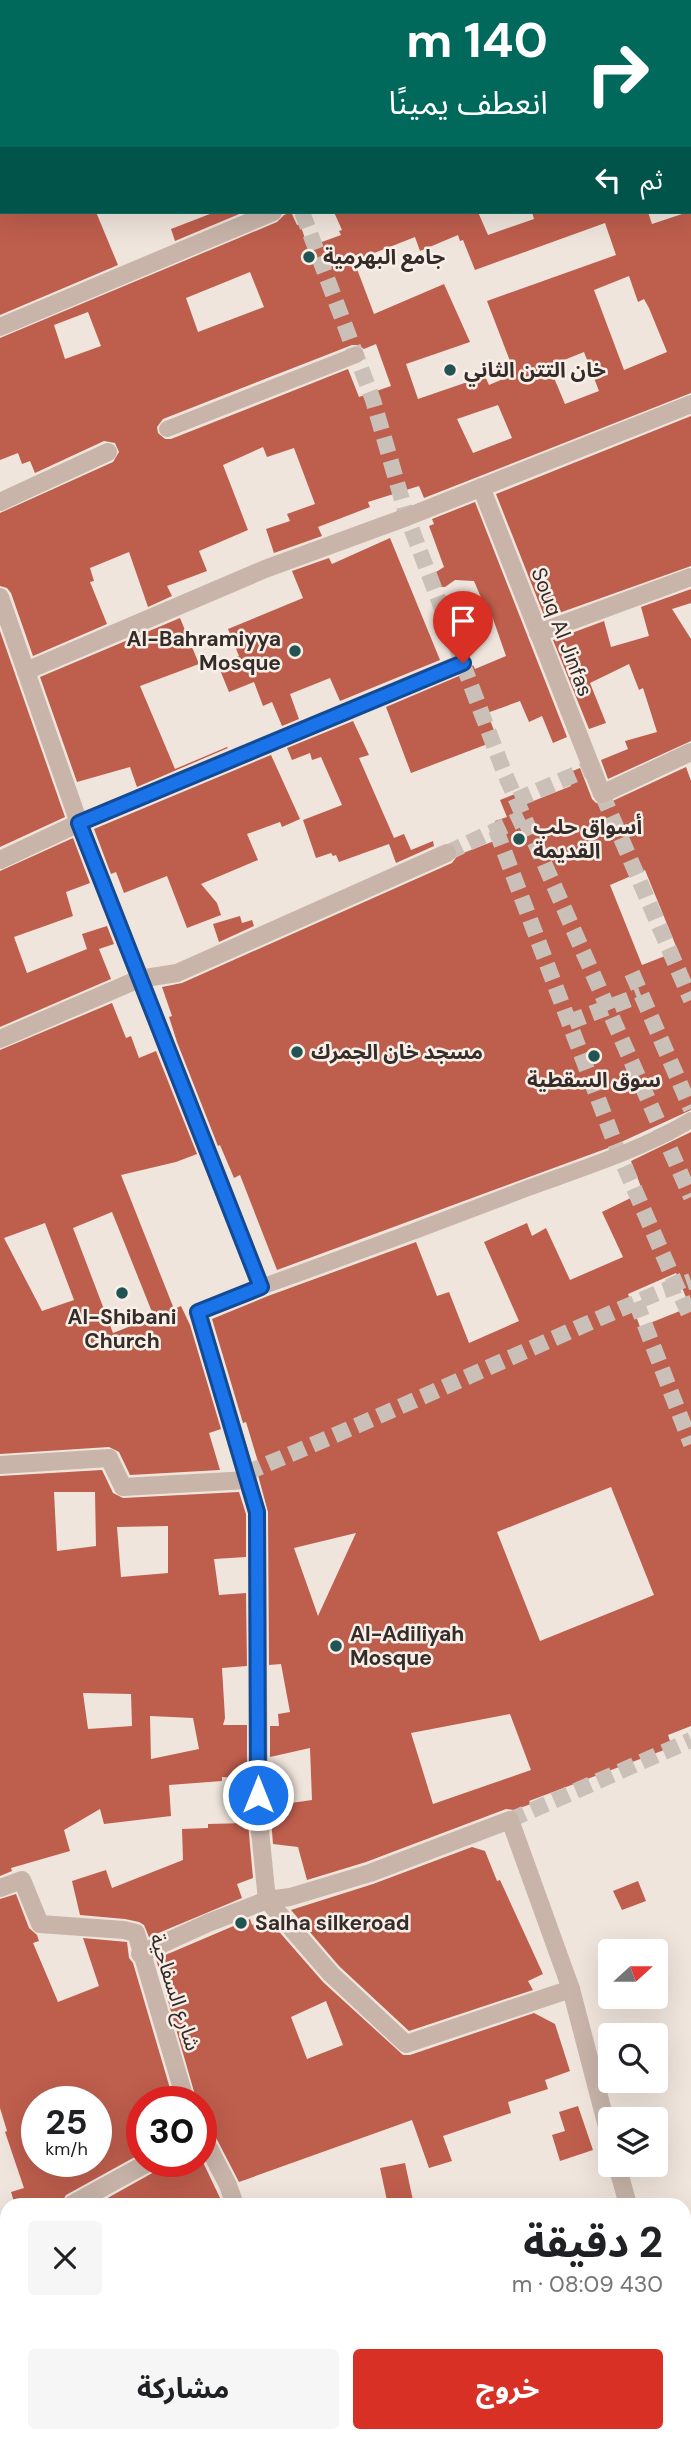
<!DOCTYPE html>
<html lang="ar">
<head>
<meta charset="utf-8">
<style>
	body { margin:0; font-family:"DM Sans","Noto Sans Arabic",sans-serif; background:#f6f6f6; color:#202124; direction:rtl; height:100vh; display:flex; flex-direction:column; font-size:26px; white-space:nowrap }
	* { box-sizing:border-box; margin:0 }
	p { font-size:23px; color:#757577 }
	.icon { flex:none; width:38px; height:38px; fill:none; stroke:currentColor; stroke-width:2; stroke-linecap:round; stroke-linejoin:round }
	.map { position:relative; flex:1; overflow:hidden; direction:ltr }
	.details { position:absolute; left:0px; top:2198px; width:691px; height:245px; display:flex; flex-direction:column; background:#fff; border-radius:21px 21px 0 0; box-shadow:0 7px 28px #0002; direction:rtl }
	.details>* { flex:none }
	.hud { position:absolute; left:0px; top:0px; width:691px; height:214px; box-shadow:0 7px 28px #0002; direction:rtl; background:#00695c; color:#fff; overflow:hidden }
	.needle { width:46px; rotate:69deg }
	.tools { position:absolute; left:598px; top:1939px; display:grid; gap:14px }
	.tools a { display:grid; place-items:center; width:70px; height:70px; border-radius:7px; background:#fff; box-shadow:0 7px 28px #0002; font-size:35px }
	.speed { position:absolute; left:21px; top:2086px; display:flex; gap:14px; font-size:35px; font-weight:700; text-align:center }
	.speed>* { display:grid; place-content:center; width:91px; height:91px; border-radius:50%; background:#fff; box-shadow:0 7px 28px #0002; line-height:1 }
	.speed small { font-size:18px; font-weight:400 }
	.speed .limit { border:10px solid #d22; background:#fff; color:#111 }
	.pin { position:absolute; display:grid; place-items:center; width:60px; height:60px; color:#fff; margin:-72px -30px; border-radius:50% 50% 50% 0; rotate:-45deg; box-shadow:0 0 7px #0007 }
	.pin .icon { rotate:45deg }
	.me { position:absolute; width:77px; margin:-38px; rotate:0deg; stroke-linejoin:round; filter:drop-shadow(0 0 5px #0008) }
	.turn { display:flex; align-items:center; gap:24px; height:147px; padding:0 28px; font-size:32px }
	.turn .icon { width:91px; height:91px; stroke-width:2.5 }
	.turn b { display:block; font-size:49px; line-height:60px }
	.then { display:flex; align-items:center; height:66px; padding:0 28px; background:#0003; gap:14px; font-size:26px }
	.round { display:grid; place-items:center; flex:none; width:74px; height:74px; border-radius:7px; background:#f6f6f6 }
	.headline { display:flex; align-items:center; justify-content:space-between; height:119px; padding:0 28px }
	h1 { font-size:42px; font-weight:700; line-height:52px }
	.button { display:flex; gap:14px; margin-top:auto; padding:14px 28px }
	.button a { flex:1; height:80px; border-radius:7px; background:#d93025; color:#fff; font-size:28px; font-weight:700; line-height:80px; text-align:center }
	.button a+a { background:#f6f6f6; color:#202124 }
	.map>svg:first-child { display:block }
	.building { fill:#be5e4d; fill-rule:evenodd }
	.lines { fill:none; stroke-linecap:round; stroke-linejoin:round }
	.pedestrian-tunnel { stroke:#cbc0b8; stroke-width:16; stroke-dasharray:16 8; stroke-linecap:butt }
	.pedestrian { stroke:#c8b4a9; stroke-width:16 }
	.minor { stroke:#c8b4a9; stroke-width:18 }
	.route-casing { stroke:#114b97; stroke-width:18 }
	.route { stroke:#1a73e8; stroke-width:12 }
	.poi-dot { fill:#215453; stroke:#f8f0e8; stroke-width:2.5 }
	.labels { text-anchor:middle; stroke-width:5; stroke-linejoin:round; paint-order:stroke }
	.poi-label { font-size:21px; font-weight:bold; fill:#352b28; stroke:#f8f0e8; text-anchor:start }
	.street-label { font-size:21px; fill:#352b28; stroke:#f8f0e8 }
</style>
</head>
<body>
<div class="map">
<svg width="691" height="2443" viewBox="0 0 691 2443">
	<rect width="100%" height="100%" fill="#f0e5dc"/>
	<g class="building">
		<path d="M 691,211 L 691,393 L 424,498 L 419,486 L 368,502 L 370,507 L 318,527 L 322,536 L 274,553 L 266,529 L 290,521 L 287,514 L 315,504 L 294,448 L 267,457 L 263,447 L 223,465 L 248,530 L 199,551 L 207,571 L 167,586 L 172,596 L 148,607 L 129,552 L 90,568 L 94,581 L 90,582 L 107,624 L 33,656 L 11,593 L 7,588 L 0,586 L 0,513 L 113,462 L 119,452 L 115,443 L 104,441 L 35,473 L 30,461 L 22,464 L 18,453 L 0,460 L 0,338 L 277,222 L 284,215 L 291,212 L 297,225 L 300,224 L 308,247 L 341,235 L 339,231 L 342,230 L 334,212 L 478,212 L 488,235 L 534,219 L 532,212 L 648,212 L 652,224 ZM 605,223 L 616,255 L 487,301 L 515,374 L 489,385 L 485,376 L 418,399 L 406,364 L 470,342 L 444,284 L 374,314 L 354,261 L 415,237 L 420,251 L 458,235 L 460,241 L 463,240 L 475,270 ZM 250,272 L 264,307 L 198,332 L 186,298 ZM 629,276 L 638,302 L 644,299 L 649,308 L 667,352 L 624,370 L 594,290 ZM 88,312 L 101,346 L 65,359 L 54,325 ZM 376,344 L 391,386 L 359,397 L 348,369 L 171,439 L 165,439 L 158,433 L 157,427 L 163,419 L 352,345 L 358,345 L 364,349 ZM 584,352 L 599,391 L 565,404 L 549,366 ZM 498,405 L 512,438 L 473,453 L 457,419 Z"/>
		<polygon points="0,212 96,212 118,265 0,315"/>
		<polygon points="215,212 244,212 175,241 171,229"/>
		<polygon points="691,416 691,566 545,618 496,494"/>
		<polygon points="475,502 567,737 553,743 542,716 529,722 520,701 487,713 498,740 411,773 386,707 466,673 473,665 475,669 506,656 491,613 488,614 474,581 455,580 445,587 429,586 436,572 444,567 429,526 434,524 432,519"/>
		<polygon points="390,538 440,660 340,701 330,678 290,694 299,719 282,726 272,702 263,706 254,682 229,692 218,665 239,656 228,629 303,598 292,571 329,558 332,564"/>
		<polygon points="691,589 691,603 672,609 691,639 691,741 608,779 601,760 628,749 625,741 657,732 643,688 639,690 629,664 590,683 606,723 589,729 553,640 604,621 611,647 649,636 641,607"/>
		<polygon points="180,618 199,664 140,686 175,769 227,747 228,748 137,787 130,767 77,782 40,677"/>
		<polygon points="0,631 65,817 0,847"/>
		<polygon points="353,721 369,755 359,758 394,838 404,834 411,850 433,841 434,846 396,863 389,844 339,862 336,855 333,856 331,853 316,858 303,820 342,805 321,757 312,760 310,753 292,760 287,748"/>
		<polygon points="271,755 300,819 282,827 280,822 247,834 258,860 201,884 217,903 221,915 187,928 167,876 124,893 116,872 111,874 94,829"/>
		<path d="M 686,767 L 691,781 L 691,1110 L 608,1148 L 277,1270 L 240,1175 L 234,1178 L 220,1145 L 218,1146 L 177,1042 L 169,1017 L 172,1016 L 162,987 L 182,983 L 452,863 L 458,855 L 502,838 L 495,821 L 507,817 L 500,800 L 523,791 L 526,804 L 571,786 L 565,774 L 580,768 L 592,799 L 596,803 L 606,804 ZM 645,870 L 678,951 L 642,965 L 610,885 Z"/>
		<polygon points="73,838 90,883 66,892 73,916 14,937 27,973 87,949 82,934 107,926 114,944 99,949 111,979 0,1027 0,871"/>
		<polygon points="240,916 242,923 252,920 254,926 219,942 213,924"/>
		<path d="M 112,1003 L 126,1038 L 131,1036 L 139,1058 L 156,1051 L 197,1154 L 176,1162 L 121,1175 L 174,1309 L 181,1306 L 190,1325 L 221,1429 L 209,1433 L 220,1470 L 130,1475 L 119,1452 L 109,1447 L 0,1454 L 0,1050 ZM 112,1212 L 154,1317 L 113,1333 L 73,1228 ZM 45,1223 L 74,1300 L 42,1311 L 4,1238 Z"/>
		<path d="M 691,1132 L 691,1726 L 668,1735 L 672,1747 L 529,1801 L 531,1804 L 514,1810 L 506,1809 L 366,1862 L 307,1880 L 298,1847 L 273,1844 L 270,1806 L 312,1800 L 310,1748 L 270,1757 L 270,1726 L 279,1726 L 278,1714 L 290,1712 L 281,1664 L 269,1665 L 268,1512 L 258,1475 L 262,1475 L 246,1422 L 243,1423 L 212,1319 L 268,1296 L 416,1242 L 437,1296 L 449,1292 L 469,1343 L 519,1321 L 484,1242 L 527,1223 L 532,1236 L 546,1228 L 570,1280 L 623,1257 L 602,1212 L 643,1192 L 631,1161 ZM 676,1273 L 690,1307 L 640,1327 L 628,1294 ZM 611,1487 L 654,1595 L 540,1641 L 497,1532 ZM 356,1533 L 318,1616 L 294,1548 ZM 510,1714 L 531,1770 L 433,1804 L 411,1733 Z"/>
		<path d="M 102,1470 L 113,1493 L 123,1498 L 239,1492 L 246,1514 L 246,1557 L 214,1559 L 219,1595 L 246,1593 L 247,1666 L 222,1668 L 225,1718 L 223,1725 L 247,1725 L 247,1778 L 222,1777 L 222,1781 L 169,1785 L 171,1816 L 104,1824 L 100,1809 L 64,1830 L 70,1851 L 11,1868 L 12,1871 L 0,1876 L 0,1476 ZM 54,1492 L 95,1492 L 96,1546 L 57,1551 ZM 168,1526 L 168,1573 L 121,1577 L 117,1527 ZM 83,1693 L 131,1694 L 132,1726 L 88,1729 ZM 150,1716 L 193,1718 L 199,1749 L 151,1759 Z"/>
		<polygon points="248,1823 253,1878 237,1884 242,1898 149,1937 144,1925 139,1922 125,1919 80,1915 72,1881 106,1870 112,1888 183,1860 182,1829 208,1828 208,1824"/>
		<polygon points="472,1847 485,1851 497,1881 500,1880 543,1974 528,1981 533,1990 409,2031 339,1966 291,1910 373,1884"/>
		<polygon points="638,1881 646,1901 622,1910 613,1891"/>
		<path d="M 16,1894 L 29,1928 L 37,1935 L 39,1941 L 33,1943 L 58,2002 L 99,1986 L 83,1938 L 127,1942 L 129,1958 L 133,1963 L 174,2102 L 142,2102 L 142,2153 L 66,2195 L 60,2205 L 15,2205 L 11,2192 L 24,2188 L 5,2132 L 7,2131 L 0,2108 L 0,1899 ZM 37,2102 L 96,2102 L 96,2161 L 37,2161 Z"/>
		<path d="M 250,1919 L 252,1925 L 268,1919 L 323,1982 L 403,2055 L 410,2055 L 534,2013 L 555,2024 L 570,2071 L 545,2080 L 548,2089 L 508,2102 L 511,2113 L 443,2136 L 452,2161 L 429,2168 L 412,2120 L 239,2182 L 211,2128 L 201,2122 L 201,2102 L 197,2102 L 156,1959 ZM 326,2001 L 343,2045 L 307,2059 L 291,2017 Z"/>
		<polygon points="578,2106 593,2150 560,2161 552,2135 565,2131 559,2112"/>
		<polygon points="201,2158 220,2198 206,2205 198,2205 195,2199 171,2205 95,2205 156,2171 162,2162 201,2161"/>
		<polygon points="405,2163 414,2205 388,2205 380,2168"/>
	</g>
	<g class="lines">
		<g class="pedestrian-tunnel">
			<polyline points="222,0 222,2"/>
			<polyline points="302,212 373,400 407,517 504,772 691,1197"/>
			<polyline points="602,794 691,1000"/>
			<polyline points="516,800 590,768"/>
			<polyline points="496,830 619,1154 691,1319"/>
			<polyline points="447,853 524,817"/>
			<polyline points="632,973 691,1109"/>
			<polyline points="569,1022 641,995"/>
			<polyline points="636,1302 691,1444"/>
			<path d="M 246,1473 C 385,1415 523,1351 662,1291 L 691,1281"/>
			<polyline points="510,1820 691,1740"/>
		</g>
		<g class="pedestrian">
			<polyline points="167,429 356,355"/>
			<path d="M 261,1287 C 351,1255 440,1222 528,1188 C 583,1168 641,1150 691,1120"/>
		</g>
		<g class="minor">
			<polyline points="377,0 378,2"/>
			<polyline points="690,72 691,71"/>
			<polyline points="0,140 2,140"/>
			<polyline points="0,327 273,212"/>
			<polyline points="481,487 602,794 691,752"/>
			<polyline points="0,502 108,452"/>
			<polyline points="0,597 79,823 261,1287 198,1312 257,1512 259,1821 267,1900 331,1974 406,2044 571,1989"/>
			<polyline points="538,633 691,577"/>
			<polyline points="26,671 265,569 407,517 691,404"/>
			<polyline points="0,860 79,823 462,663"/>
			<polyline points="0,1039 139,979 177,973 447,853"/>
			<polyline points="0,1465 109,1458 123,1487 248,1480"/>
			<polyline points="0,1888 22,1880 40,1924 124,1930 136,1933 186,2102"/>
			<polyline points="140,1954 208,1923 267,1900 290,1897 370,1873 510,1820 571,1989 611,2142"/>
			<polyline points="201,2133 228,2185 235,2205"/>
			<polyline points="617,2165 628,2205"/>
			<polyline points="71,2205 151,2161"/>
			<polyline points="0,2259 7,2245"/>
			<polyline points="624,2436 626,2443"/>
			<polyline points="101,2443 102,2436"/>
			<polyline points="241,2443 242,2436"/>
		</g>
	</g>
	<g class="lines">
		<g class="route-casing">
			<polyline id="route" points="258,1795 257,1512 198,1312 261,1287 79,823 463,663"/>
		</g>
		<use href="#route" class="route"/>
	</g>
	<g class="poi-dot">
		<circle cx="309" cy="257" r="7"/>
		<circle cx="450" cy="370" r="7"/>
		<circle cx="295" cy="651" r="7"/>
		<circle cx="519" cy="839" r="7"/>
		<circle cx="297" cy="1052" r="7"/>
		<circle cx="594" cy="1056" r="7"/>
		<circle cx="122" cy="1293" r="7"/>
		<circle cx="336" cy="1646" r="7"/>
		<circle cx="241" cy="1923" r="7"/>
	</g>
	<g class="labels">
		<g class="poi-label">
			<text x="323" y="264">جامع البهرمية</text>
			<text x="464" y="377">خان التتن الثاني</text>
			<text x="281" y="646" text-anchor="end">Al-Bahramiyya<tspan x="281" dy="24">Mosque</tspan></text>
			<text x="533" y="834">أسواق حلب<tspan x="533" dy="24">القديمة</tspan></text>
			<text x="311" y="1059">مسجد خان الجمرك</text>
			<text x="594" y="1087" text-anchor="middle">سوق السقطية</text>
			<text x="122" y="1324" text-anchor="middle">Al-Shibani<tspan x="122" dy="24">Church</tspan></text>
			<text x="350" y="1641">Al-Adiliyah<tspan x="350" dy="24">Mosque</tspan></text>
			<text x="255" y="1930">Salha silkeroad</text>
		</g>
		<g class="street-label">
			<text transform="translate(562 632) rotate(69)" y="7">Souq Al Jinfas</text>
			<text transform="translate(175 1992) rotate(72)" y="7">شارع السفاحية</text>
		</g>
	</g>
</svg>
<div class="tools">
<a><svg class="needle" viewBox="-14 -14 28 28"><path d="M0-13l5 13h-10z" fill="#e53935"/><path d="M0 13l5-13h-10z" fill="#757577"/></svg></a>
<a><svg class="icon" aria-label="search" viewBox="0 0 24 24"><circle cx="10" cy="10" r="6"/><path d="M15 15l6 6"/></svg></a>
<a><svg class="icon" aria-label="layers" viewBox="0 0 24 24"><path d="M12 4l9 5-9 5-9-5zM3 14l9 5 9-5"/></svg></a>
</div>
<div class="speed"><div>25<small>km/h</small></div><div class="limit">30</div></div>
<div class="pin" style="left:463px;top:663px;background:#d93025"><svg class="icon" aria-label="arrive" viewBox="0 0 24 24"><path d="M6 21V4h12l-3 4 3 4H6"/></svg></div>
<svg class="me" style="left:258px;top:1795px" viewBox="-20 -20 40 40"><circle r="17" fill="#1a73e8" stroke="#fff" stroke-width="3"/><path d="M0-11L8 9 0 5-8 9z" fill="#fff"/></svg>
<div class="hud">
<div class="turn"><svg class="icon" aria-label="right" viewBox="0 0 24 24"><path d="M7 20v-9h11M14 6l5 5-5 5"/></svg><div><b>140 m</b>انعطف يمينًا</div></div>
<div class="then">ثم<svg class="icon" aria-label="left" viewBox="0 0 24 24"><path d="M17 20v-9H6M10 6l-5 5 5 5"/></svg></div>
</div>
<section class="details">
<div class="headline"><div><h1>2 دقيقة</h1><p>430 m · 08:09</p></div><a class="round"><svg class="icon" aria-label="close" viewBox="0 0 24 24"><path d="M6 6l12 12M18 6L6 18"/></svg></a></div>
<div class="button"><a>خروج</a><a>مشاركة</a></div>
</section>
</div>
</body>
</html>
